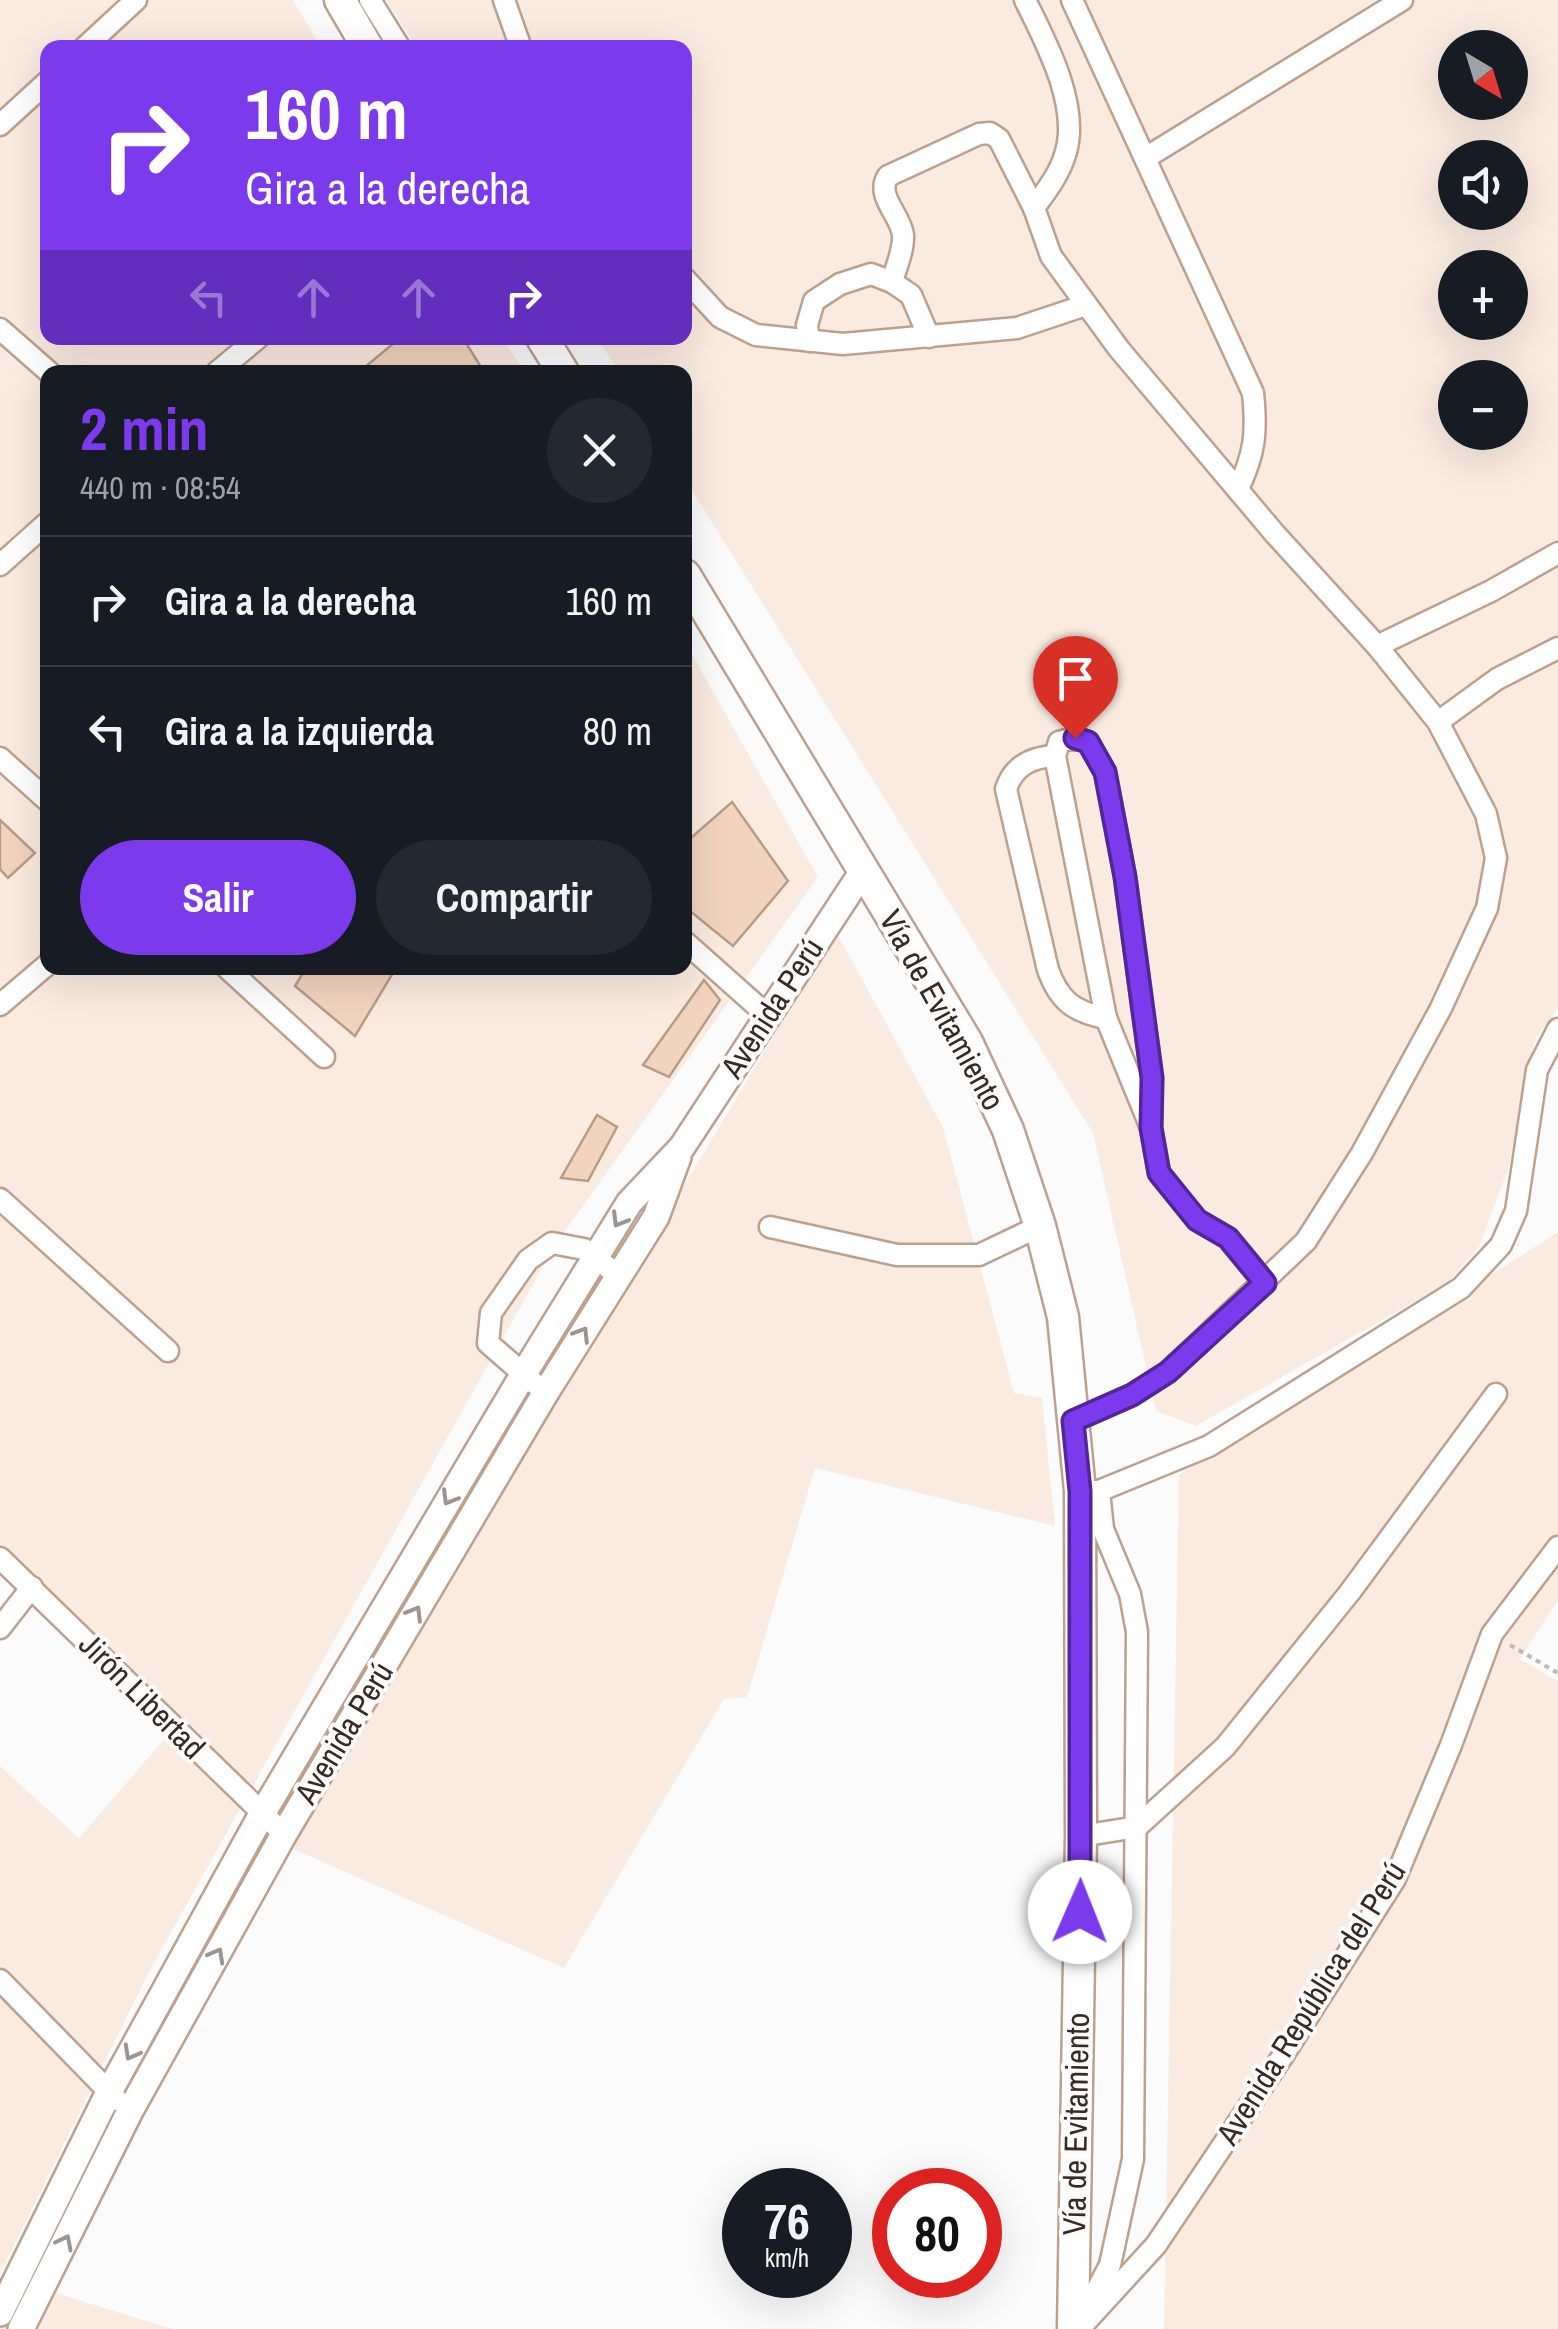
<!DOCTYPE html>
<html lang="es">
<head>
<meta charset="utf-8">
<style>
	body { margin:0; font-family:"Archivo Narrow",sans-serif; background:#242831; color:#f1f3f6; height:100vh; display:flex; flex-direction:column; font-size:38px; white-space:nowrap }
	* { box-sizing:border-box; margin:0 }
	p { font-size:32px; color:#9ea1a6 }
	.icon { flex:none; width:55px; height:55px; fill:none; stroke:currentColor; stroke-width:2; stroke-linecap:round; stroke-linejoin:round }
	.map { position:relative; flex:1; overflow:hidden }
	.side { position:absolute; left:40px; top:365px; width:652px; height:610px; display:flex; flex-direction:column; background:#171b24; border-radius:20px; box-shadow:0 10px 40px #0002 }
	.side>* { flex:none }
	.top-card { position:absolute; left:40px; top:40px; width:652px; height:305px; border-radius:20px; box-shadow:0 10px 40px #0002; background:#7c3aed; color:#fff; overflow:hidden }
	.needle { width:65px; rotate:142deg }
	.tools { position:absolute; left:1438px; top:30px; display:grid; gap:20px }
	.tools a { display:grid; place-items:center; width:90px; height:90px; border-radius:50%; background:#171b24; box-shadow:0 10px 40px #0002; font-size:50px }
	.speed { position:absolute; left:722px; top:2168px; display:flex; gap:20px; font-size:50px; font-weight:700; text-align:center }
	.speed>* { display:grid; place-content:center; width:130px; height:130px; border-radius:50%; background:#171b24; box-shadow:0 10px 40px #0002; line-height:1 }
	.speed small { font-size:25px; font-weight:400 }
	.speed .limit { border:15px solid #d22; background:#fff; color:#111 }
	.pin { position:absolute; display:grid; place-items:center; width:85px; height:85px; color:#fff; margin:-102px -42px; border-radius:50% 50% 50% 0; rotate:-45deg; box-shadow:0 0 10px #0007 }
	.pin .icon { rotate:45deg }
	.me { position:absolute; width:110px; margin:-55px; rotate:1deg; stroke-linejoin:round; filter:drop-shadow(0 0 8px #0008) }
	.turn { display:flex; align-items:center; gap:35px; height:210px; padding:0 40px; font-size:45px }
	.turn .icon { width:130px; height:130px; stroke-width:2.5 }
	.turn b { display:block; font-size:70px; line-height:85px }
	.lanes { display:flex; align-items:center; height:95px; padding:0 40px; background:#0003; justify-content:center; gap:50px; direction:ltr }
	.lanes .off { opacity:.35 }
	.round { display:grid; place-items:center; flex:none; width:105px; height:105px; border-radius:52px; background:#242831 }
	.head { display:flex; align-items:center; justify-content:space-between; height:170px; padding:0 40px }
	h1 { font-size:60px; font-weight:700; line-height:75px; color:#7c3aed }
	.button { display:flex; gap:20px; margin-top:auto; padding:20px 40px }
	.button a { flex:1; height:115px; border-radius:60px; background:#7c3aed; color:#fff; font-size:40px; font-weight:700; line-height:115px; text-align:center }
	.button a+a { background:#242831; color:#f1f3f6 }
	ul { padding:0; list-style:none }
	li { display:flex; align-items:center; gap:30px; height:130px; padding:0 40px; border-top:2px solid #363941 }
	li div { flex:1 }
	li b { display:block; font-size:38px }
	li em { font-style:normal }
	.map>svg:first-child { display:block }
	.built { fill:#faebe0; fill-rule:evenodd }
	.building { fill:#f2d4be; stroke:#b99c88; stroke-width:2.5 }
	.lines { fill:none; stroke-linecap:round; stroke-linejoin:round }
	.minor-casing { stroke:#bea18c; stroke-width:25 }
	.major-casing { stroke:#bea18c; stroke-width:30 }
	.highway-casing { stroke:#bea18c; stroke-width:35 }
	.path { stroke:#bebab7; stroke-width:4; stroke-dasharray:5 5; stroke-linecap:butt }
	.minor { stroke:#fff; stroke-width:20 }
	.major { stroke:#fff; stroke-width:25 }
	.highway { stroke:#fff; stroke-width:30 }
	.oneway { stroke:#9b9591 }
	.route-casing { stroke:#51269a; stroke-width:25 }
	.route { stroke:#7c3aed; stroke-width:18 }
	.labels { text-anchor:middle; stroke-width:8; stroke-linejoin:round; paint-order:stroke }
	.street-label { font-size:32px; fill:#372b23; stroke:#fbfbfb }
</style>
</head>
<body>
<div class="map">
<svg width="1558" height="2329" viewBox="0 0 1558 2329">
	<rect width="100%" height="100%" fill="#fbfbfb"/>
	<g class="built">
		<polygon points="0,0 293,0 321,47 48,48 48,338 502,338 525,372 48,372 48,968 685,968 685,642 818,877 555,1245 150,1970 0,2273 0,1766 79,1838 181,1720 0,1548"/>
		<path d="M 386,0 L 1558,0 L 1558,1008 L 1535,1039 L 1508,1169 L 1479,1247 L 1447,1283 L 1196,1426 L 1156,1411 L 1093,1133 L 685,479 L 685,372 L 619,372 L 597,338 L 685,338 L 685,48 L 416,47 ZM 1455,48 L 1510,48 L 1510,102 L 1455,102 ZM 1455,158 L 1510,158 L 1510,212 L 1455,212 ZM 1455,268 L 1510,268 L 1510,322 L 1455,322 ZM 1455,378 L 1510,378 L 1510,432 L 1455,432 Z"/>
		<polygon points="836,932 943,1127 1014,1393 1042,1398 1055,1526 815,1468 747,1697 724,1699 564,1968 284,1845 428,1613"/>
		<polygon points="1558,1232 1558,1600 1520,1659 1558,1681 1558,2329 1164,2329 1179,1475"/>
		<polygon points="0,2286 56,2293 172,2329 0,2329"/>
	</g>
	<g class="building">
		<polygon points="400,338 463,338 484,372 359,372"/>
		<polygon points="732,802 788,881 733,946 685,907 685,843"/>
		<polygon points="0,820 35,853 8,878 0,869"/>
		<polygon points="306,968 396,968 355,1036 295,986"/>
		<polygon points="704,980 720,1000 669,1077 643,1065"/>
		<polygon points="597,1115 617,1127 588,1181 561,1178"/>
	</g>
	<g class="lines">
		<g class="minor-casing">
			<g id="minor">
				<polyline points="370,0 400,48"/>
				<polyline points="504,0 521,48"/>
				<path d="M 1025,0 C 1046,42 1081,107 1065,155 C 1059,175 1046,191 1034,208 L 1051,256 L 1119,349 L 1275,534 L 1377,646 L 1438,722 L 1486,814 L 1496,858 L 1487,908 L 1441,1008 L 1362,1153 L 1306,1241 L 1168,1372 L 1132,1395 L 1073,1421"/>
				<path d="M 1072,0 L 1253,393 C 1257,433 1255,453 1238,489"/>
				<polyline points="84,48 136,0"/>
				<polyline points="0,125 48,81"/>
				<polyline points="1147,157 1402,0"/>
				<polyline points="685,279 720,317 756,335 843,344 1017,328 1086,305"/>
				<path d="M 892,282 C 896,267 904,250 903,235 C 901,215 875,196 888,176 L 979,134 L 990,133 L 999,139 L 1034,208"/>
				<polyline points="0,329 49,372"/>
				<polyline points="809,341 807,325 814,301 840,284 871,274 892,282 911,295 929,337"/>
				<polyline points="217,372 258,338"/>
				<polyline points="0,565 48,522"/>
				<polyline points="1377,646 1491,591 1558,553"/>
				<polyline points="1438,722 1497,679 1558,648"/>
				<path d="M 1055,756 C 1032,757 1014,765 1006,789 L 1048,970 C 1059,1000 1073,1012 1106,1018"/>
				<polyline points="0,758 48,801"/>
				<polyline points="685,942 767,1015"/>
				<polyline points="227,968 324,1057"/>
				<polyline points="0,1005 48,964"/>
				<polyline points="1151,1128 1106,1018 1055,756 1059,742 1075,738 1088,742 1105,772 1125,877 1152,1078 1151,1128 1159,1173 1197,1220 1228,1238 1265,1283"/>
				<polyline points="0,1199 168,1351"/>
				<polyline points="770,1227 897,1255 979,1255 1040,1226"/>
				<polyline points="535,1384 488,1343 491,1313 528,1260 552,1243 584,1249 619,1276"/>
				<polyline points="1087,1491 1099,1491 1209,1446 1461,1288 1501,1245 1516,1211 1537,1070 1558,1029"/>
				<polyline points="0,1558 284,1834"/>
				<polyline points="0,1628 32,1587"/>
				<polyline points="1081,1836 1137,1827 1225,1747 1350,1592 1496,1394"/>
				<polyline points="0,1980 117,2100"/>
				<polyline points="1087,2309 1110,2265 1133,2159 1137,1632 1130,1594 1103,1529 1099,1491"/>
				<polyline points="1079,2329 1156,2245 1284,2054 1395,1879 1451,1745 1492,1634 1558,1547"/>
			</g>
		</g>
		<g class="major-casing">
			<g id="major">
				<polyline points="0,2313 109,2092 262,1814 523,1375 629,1203 682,1147 863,871"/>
				<polyline points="21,2329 130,2111 284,1834 546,1392 656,1217 678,1157"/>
			</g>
		</g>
		<g class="highway-casing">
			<g id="highway">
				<polyline points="340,0 368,48"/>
				<polyline points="542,338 563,372"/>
				<polyline points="685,575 967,1042 1008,1130 1040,1226 1063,1317 1080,1491 1081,1836 1073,2329"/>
			</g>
		</g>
		<polyline class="path" points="1510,1645 1558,1673"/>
		<use href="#minor" class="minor"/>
		<use href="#major" class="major"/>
		<use href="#highway" class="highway"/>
	</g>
	<defs><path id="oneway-chevron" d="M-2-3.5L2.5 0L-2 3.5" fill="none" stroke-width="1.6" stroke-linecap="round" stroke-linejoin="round" transform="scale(2.5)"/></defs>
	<g class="oneway">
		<use href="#oneway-chevron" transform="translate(619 1220) rotate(121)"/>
		<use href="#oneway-chevron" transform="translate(582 1334) rotate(-58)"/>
		<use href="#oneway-chevron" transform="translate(449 1498) rotate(121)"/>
		<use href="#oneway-chevron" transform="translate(415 1613) rotate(-59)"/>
		<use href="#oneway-chevron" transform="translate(217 1955) rotate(-61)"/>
		<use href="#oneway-chevron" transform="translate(131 2053) rotate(119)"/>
		<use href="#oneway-chevron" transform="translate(65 2242) rotate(-63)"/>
	</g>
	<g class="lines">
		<g class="route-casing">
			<polyline id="route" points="1075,738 1088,742 1105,772 1125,877 1152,1078 1151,1128 1159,1173 1197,1220 1228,1238 1265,1283 1168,1372 1132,1395 1073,1421 1080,1491 1080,1912"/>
		</g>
		<use href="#route" class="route"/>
	</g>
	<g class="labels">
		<g class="street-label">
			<text transform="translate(772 1008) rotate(-57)" y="11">Avenida Perú</text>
			<text transform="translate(942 1010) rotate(61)" y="11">Vía de Evitamiento</text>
			<text transform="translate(142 1696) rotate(45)" y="11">Jirón Libertad</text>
			<text transform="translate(344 1733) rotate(-59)" y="11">Avenida Perú</text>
			<text transform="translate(1311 2003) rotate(-58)" y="11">Avenida República del Perú</text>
			<text transform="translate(1076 2124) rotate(-89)" y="11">Vía de Evitamiento</text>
		</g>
	</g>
</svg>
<div class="tools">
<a><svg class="needle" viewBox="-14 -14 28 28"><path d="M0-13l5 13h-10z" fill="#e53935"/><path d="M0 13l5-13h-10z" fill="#9ea1a6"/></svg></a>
<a><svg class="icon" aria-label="sound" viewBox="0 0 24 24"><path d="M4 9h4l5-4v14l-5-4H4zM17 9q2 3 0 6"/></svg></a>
<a>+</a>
<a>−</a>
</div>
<div class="speed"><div>76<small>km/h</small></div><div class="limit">80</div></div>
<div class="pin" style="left:1075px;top:738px;background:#d93025"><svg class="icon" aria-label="arrive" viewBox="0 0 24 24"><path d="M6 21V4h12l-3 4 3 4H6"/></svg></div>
<svg class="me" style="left:1080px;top:1912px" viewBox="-20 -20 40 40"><circle r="19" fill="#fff"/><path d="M0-13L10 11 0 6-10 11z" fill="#7c3aed"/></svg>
<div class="top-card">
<div class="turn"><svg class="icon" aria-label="right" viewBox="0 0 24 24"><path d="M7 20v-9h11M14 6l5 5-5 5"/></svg><div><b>160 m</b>Gira a la derecha</div></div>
<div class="lanes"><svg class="icon off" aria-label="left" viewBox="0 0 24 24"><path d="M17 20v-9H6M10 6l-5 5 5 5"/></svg><svg class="icon off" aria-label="ahead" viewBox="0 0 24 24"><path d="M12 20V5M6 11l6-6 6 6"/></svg><svg class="icon off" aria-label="ahead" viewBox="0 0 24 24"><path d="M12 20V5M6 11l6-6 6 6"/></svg><svg class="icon" aria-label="right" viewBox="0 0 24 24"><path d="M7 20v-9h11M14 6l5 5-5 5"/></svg></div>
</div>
<section class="side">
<div class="head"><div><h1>2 min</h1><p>440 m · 08:54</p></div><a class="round"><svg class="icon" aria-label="close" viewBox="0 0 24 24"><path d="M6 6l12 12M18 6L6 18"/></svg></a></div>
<ul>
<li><svg class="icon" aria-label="right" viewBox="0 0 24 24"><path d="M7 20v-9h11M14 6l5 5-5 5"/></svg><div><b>Gira a la derecha</b></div><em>160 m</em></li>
<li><svg class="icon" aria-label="left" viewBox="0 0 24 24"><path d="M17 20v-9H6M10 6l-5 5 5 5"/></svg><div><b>Gira a la izquierda</b></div><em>80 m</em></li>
</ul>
<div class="button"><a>Salir</a><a>Compartir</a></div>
</section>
</div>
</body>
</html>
